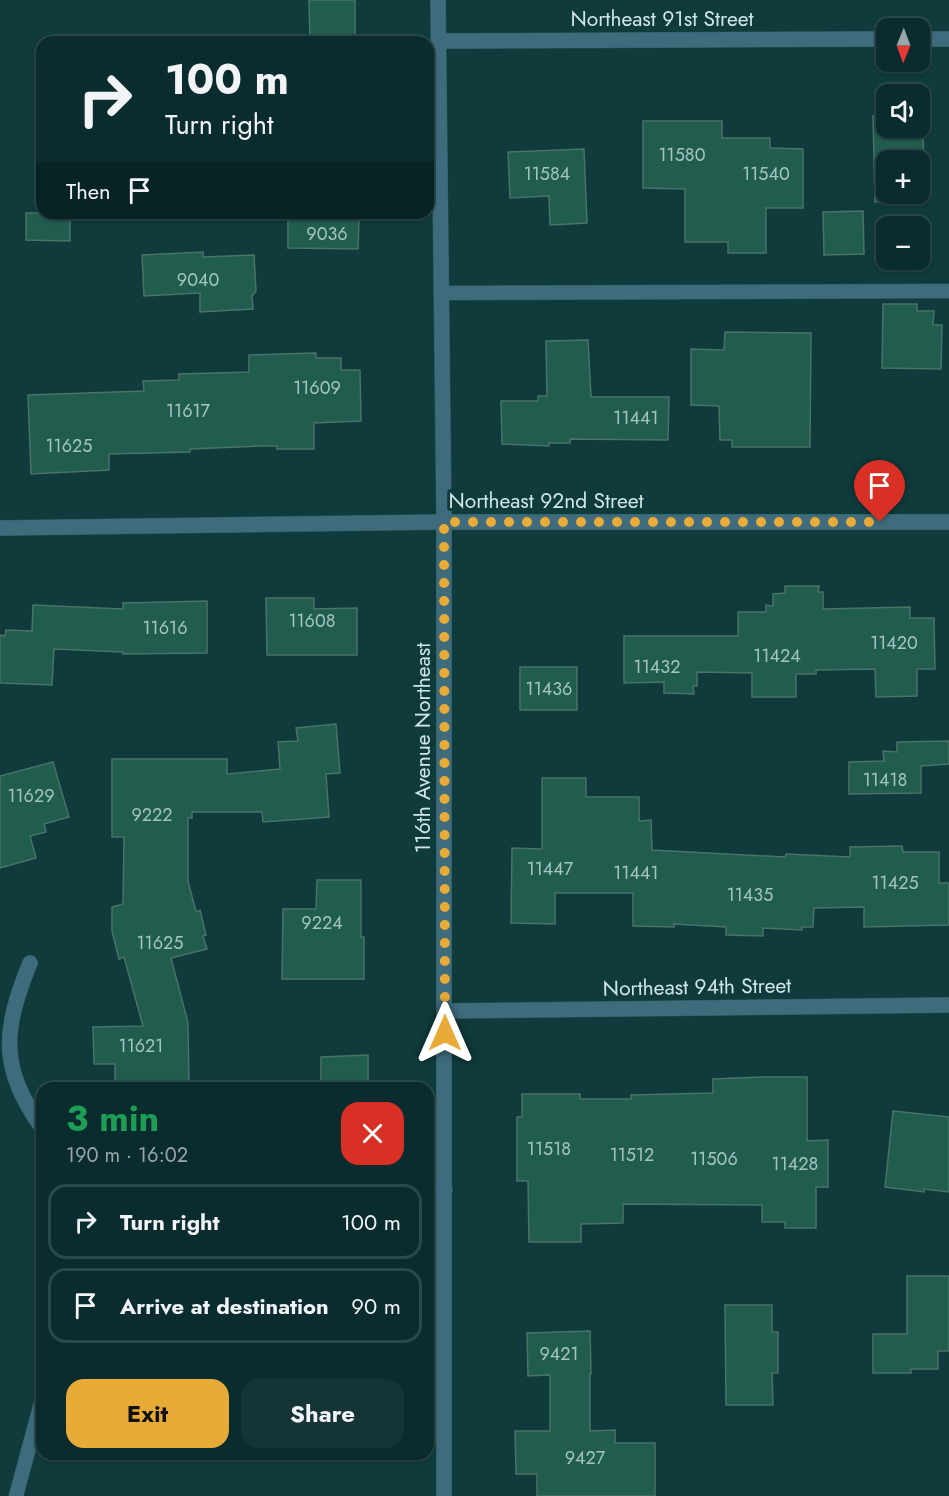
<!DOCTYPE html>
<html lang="en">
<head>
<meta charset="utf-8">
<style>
	body { margin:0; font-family:Jost,sans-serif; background:#143436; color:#f1f3f6; height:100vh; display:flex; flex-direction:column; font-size:22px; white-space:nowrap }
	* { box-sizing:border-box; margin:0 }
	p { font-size:20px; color:#9aa7aa }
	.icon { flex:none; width:33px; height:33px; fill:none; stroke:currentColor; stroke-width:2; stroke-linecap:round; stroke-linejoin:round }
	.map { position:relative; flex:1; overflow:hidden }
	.panel { position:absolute; left:36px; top:1082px; width:398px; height:378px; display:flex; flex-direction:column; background:#0b2c2e; border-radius:18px; box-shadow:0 2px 4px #0004,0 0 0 2px #2b484a }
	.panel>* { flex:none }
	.top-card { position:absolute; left:36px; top:36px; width:398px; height:183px; border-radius:18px; box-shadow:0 2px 4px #0004,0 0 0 2px #2b484a; background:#0b2c2e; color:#f1f3f6; overflow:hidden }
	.needle { width:39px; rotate:181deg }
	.controls { position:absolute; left:876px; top:18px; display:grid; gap:12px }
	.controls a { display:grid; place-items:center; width:54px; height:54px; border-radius:12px; background:#0b2c2e; box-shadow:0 2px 4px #0004,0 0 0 2px #2b484a; font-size:30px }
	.pin { position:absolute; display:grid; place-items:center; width:51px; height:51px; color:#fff; margin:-62px -26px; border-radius:50% 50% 50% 0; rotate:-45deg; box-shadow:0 0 6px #0007 }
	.pin .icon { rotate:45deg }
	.me { position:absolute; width:66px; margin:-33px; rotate:0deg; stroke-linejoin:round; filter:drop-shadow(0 0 4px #0008) }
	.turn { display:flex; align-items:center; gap:21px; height:126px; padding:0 30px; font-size:27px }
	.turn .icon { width:78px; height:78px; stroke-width:2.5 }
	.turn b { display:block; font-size:42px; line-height:51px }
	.then { display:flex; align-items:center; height:57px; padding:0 30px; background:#0003; gap:12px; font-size:22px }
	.round { display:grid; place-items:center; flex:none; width:63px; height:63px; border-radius:18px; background:#143436 }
	.overview { display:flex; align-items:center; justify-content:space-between; height:102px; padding:0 30px }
	h1 { font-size:36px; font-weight:700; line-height:45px; color:#1e9e55 }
	.button { display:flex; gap:12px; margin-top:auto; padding:12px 30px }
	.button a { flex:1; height:69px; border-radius:18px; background:#e9ab38; color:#111; font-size:24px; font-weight:700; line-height:69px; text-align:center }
	.button a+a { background:#143436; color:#f1f3f6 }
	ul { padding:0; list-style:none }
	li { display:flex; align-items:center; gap:18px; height:75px; margin:0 12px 9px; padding:0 18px; border:3px solid #2b484a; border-radius:18px }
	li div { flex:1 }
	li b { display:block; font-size:22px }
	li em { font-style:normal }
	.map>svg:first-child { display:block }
	.building { fill:#205d4f; stroke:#4b7267; stroke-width:1.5; fill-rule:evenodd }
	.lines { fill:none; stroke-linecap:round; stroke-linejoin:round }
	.service-casing { stroke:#325a5c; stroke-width:15 }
	.minor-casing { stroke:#325a5c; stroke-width:16 }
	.tertiary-casing { stroke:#325a5c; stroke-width:16 }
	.service { stroke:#3e6c7d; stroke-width:14 }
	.minor { stroke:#3e6c7d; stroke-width:15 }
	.tertiary { stroke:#3e6c7d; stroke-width:15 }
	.route { stroke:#e9ab38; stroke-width:10; stroke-dasharray:0 18 }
	.labels { text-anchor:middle; stroke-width:6; stroke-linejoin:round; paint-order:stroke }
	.number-label { font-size:18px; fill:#a4c4c1 }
	.street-label { font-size:21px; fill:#d0e6e7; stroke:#0f3b3d }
</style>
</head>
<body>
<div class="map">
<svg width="949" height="1496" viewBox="0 0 949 1496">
	<rect width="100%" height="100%" fill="#0f3b3d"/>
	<g class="building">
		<polygon points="309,0 355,0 355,42 310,42"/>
		<path d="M 923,115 L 924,201 L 875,202 L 873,116 L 886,116 L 886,128 L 920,128 L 920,116 ZM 886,160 L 920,160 L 920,194 L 886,194 Z"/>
		<polygon points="643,121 722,121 722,138 770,138 770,148 803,149 803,208 766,208 766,253 728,253 728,242 685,242 685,189 643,188"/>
		<polygon points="584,149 587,223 550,225 549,196 510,198 508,152"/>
		<polygon points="863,211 864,254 824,255 823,212"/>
		<polygon points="26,213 70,213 70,241 26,240"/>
		<polygon points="288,213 354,213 354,220 359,220 358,249 288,248"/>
		<polygon points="203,252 203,257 254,255 256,291 252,296 253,309 200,312 200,293 144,296 142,255"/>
		<polygon points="883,304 917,304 917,311 934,311 933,325 942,325 941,369 882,368"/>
		<polygon points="725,332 811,333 810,447 732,447 732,440 720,440 719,406 691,405 691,349 724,350"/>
		<polygon points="588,340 591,397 669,397 668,440 570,439 570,443 549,443 549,446 502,444 501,401 538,401 538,396 547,396 546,341"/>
		<polygon points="316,353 316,358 341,358 341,370 360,370 361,421 314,423 314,449 277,449 277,446 262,446 190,449 190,452 109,454 109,470 31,474 28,395 144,391 143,381 179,380 179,374 249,372 249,355"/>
		<polygon points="785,586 819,586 818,592 823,592 823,609 910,607 910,618 934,618 935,669 917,669 917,696 876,697 875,669 816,670 816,674 796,674 796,697 752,697 752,673 697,672 697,686 693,686 694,694 664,693 664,682 624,683 624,636 738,636 738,612 766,612 766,605 773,606 773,594 785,593"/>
		<polygon points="266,598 314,598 314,609 357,608 357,655 267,655"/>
		<polygon points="207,601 207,653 123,654 123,652 54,649 52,685 0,683 0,635 5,636 6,630 32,631 33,605 123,609 123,603"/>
		<rect x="520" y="667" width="57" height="43"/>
		<polygon points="336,724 340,773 326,774 329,817 263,822 262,812 192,812 192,818 188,818 188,881 196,912 200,910 206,935 203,936 207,949 171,958 188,1023 189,1088 115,1088 115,1064 94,1064 93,1027 143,1026 124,957 119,959 112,931 112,907 123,904 124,837 112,837 112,759 227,759 227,774 280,769 278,742 298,741 296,728"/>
		<polygon points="949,741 949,764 921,766 921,793 849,794 849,762 884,761 883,751 897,752 897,742"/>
		<polygon points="53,762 69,817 44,824 46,832 30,836 36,858 0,868 0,776"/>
		<polygon points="542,778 586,778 586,797 639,797 639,821 651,820 652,850 785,857 786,854 850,857 850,847 902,846 903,852 939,852 939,883 949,883 949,925 864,927 864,907 814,908 813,927 802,927 802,930 763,928 763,936 726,935 726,927 674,924 674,927 633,926 633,893 555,893 555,924 511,923 512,848 542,849"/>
		<polygon points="317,880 361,880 361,937 364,937 364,979 282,979 283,909 316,909"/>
		<polygon points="368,1055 368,1088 321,1088 321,1057"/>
		<polygon points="761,1077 807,1077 807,1141 828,1140 828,1187 816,1187 816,1228 785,1228 785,1222 762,1222 762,1205 623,1204 623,1223 581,1224 581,1242 529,1242 528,1181 517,1181 517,1117 522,1117 522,1094 580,1094 580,1099 631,1099 631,1095 713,1093 713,1079"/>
		<polygon points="893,1111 949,1117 949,1192 924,1189 924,1192 885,1187"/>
		<polygon points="907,1276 949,1276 949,1351 938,1351 938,1369 911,1369 911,1373 873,1373 873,1334 907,1334"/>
		<polygon points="725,1305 772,1305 772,1332 778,1332 778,1373 772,1373 773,1405 726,1405"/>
		<polygon points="590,1331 591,1374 590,1374 590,1431 615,1430 615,1443 655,1443 655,1496 537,1496 537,1474 516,1474 515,1431 550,1431 550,1375 528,1376 527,1333"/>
	</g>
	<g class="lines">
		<g class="service-casing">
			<g id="service">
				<polyline points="442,293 949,291"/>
				<polyline points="16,1496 41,1403"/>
			</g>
		</g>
		<g class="minor-casing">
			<g id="minor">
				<polyline points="920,39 949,39"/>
				<polyline points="438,41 886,39"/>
				<polyline points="0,528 444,522 949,522"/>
				<path d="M 30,963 C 2,1032 0,1068 42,1128"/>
				<polyline points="445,1011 949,1005"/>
				<polyline points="428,1189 445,1190"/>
			</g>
		</g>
		<g class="tertiary-casing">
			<polyline id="tertiary" points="438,0 444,522 444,1496"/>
		</g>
		<use href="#service" class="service"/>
		<use href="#minor" class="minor"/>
		<use href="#tertiary" class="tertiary"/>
	</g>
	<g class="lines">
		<polyline class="route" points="445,1033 444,522 880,522"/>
	</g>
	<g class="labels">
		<g class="number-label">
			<text x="682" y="161">11580</text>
			<text x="547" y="180">11584</text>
			<text x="766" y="180">11540</text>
			<text x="327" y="240">9036</text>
			<text x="198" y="286">9040</text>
			<text x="317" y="394">11609</text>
			<text x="188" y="417">11617</text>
			<text x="636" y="424">11441</text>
			<text x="69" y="452">11625</text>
			<text x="312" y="627">11608</text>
			<text x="165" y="634">11616</text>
			<text x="894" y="649">11420</text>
			<text x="777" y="662">11424</text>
			<text x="657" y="673">11432</text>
			<text x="549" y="695">11436</text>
			<text x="885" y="786">11418</text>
			<text x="31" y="802">11629</text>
			<text x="152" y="821">9222</text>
			<text x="550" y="875">11447</text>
			<text x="636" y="879">11441</text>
			<text x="895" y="889">11425</text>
			<text x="750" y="901">11435</text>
			<text x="322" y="929">9224</text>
			<text x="160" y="949">11625</text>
			<text x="141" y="1052">11621</text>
			<text x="549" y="1155">11518</text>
			<text x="632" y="1161">11512</text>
			<text x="714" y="1165">11506</text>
			<text x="795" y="1170">11428</text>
			<text x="559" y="1360">9421</text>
			<text x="585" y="1464">9427</text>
		</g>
		<g class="street-label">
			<text x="662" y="26">Northeast 91st Street</text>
			<text x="546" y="508">Northeast 92nd Street</text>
			<text transform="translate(423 748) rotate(-90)" y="7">116th Avenue Northeast</text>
			<text transform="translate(697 987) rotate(-1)" y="7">Northeast 94th Street</text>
		</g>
	</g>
</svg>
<div class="controls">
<a><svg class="needle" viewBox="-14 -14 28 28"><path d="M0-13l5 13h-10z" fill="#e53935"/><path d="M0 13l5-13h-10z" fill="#9aa7aa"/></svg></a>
<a><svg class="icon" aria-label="sound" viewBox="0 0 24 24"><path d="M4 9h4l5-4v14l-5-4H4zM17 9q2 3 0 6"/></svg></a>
<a>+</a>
<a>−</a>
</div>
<div class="pin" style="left:880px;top:522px;background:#d93025"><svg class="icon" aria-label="arrive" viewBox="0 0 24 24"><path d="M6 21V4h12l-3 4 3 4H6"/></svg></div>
<svg class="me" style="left:445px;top:1033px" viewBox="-20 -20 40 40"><path d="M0-17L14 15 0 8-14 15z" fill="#e9ab38" stroke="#fff" stroke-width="4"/></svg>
<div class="top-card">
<div class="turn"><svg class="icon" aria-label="right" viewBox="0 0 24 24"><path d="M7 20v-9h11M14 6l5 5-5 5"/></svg><div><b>100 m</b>Turn right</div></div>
<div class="then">Then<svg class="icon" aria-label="arrive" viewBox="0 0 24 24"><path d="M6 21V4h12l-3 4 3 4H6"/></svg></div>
</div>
<section class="panel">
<div class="overview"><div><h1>3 min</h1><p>190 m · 16:02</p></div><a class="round" style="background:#d93025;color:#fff"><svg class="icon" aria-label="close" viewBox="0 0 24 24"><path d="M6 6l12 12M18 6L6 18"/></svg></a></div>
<ul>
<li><svg class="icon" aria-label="right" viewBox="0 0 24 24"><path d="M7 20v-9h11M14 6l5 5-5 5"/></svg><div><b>Turn right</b></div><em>100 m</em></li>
<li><svg class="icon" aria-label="arrive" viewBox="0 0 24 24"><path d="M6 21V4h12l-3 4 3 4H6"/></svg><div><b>Arrive at destination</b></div><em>90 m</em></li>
</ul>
<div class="button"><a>Exit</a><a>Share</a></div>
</section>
</div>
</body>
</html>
